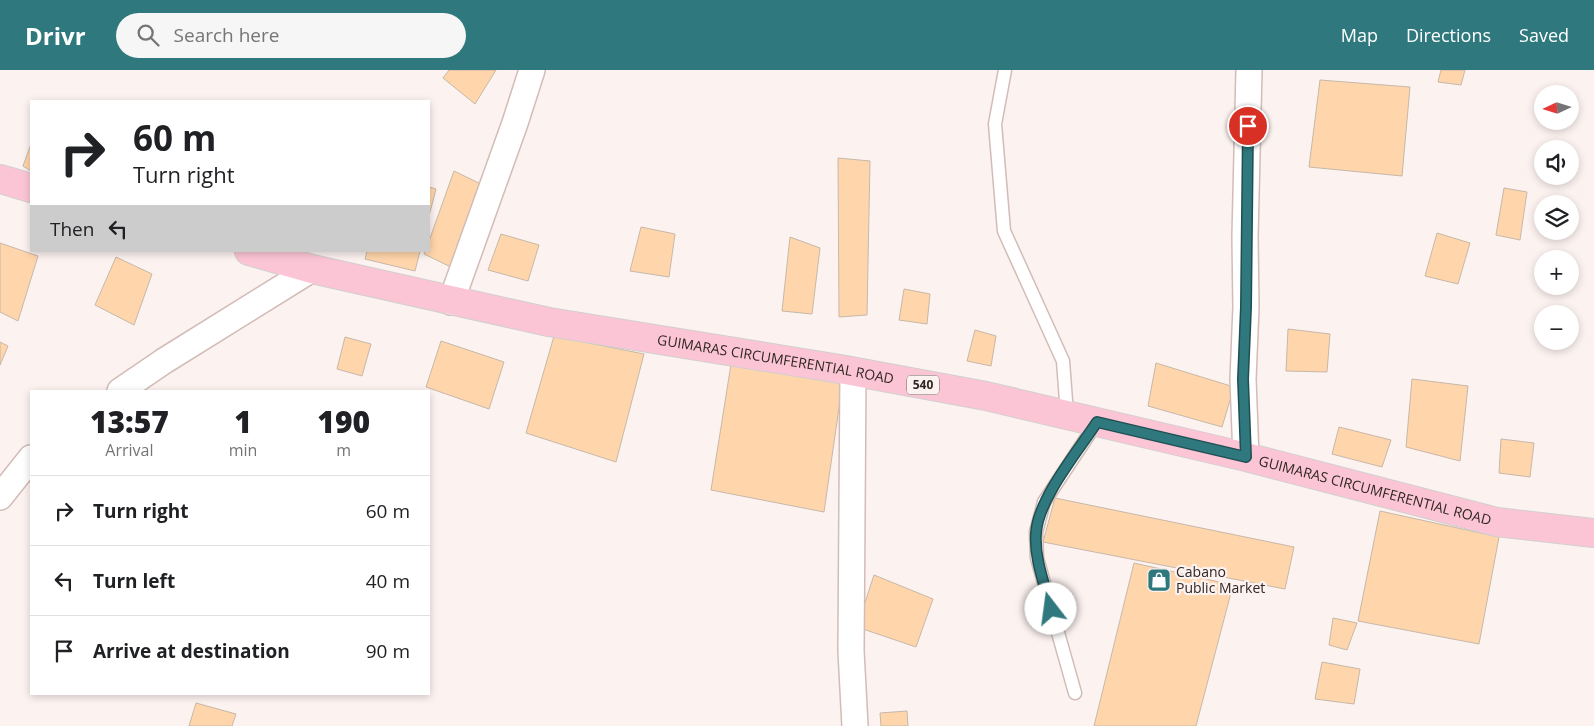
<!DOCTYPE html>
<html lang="en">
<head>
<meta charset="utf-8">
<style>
	body { margin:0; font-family:"Open Sans",sans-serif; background:#f6f6f6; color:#202124; height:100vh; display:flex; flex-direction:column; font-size:19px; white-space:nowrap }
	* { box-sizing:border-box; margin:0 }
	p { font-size:16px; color:#757577 }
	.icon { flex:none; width:28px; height:28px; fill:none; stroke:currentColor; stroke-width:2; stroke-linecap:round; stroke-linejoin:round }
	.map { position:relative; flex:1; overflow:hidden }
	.drawer { position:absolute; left:30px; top:320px; width:400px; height:305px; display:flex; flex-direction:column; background:#fff; border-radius:0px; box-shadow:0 2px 8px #0003 }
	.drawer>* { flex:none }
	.guide { position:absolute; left:30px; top:30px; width:400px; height:152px; border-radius:0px; box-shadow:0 2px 8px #0003; background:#fff; color:#202124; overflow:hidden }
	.needle { width:32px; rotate:266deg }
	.controls { position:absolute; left:1534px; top:15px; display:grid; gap:10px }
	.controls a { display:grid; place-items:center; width:45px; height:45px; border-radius:50%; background:#fff; box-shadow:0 2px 8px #0003; font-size:25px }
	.pin { position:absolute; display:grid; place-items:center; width:42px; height:42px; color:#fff; margin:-21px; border:2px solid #fff; border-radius:50%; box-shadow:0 1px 5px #0007 }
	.me { position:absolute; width:55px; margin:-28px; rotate:345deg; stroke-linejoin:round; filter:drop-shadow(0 0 4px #0008) }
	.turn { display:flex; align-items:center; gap:18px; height:105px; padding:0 20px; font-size:22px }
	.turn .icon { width:65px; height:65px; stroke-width:2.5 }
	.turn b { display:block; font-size:35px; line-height:42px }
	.then { display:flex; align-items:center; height:48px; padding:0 20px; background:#0003; gap:10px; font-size:19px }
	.eta { display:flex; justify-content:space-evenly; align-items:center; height:85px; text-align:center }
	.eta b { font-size:30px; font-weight:800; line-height:35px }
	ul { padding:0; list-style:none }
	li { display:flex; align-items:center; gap:15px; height:70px; padding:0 20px; border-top:1px solid #e0e0e0 }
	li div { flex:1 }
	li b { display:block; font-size:19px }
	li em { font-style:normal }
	header { display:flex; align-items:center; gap:30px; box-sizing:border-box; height:70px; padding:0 25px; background:#2f797e; color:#fff }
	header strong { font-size:24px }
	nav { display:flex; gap:28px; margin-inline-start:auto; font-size:18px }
	.search { width:350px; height:45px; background:#f6f6f6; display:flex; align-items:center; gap:12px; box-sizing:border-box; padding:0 18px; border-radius:28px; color:#757577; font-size:19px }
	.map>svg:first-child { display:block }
	.building { fill:#ffd5ab; stroke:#c7b8a9 }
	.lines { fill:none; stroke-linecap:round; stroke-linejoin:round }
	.service-casing { stroke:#d3bcb7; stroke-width:15 }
	.minor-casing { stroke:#d3bcb7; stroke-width:28 }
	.primary-casing { stroke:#d1cfcf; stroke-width:30 }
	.service { stroke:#fff; stroke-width:12 }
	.minor { stroke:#fff; stroke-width:25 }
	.primary { stroke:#fcc5d6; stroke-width:28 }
	.route-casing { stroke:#1f4f52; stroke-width:12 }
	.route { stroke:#2f797e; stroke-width:9 }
	.labels { text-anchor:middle; stroke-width:4.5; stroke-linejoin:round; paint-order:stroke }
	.shield { fill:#fcf2f0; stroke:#6d6462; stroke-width:1 }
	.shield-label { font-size:12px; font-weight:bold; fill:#302725 }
	.street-label { font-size:14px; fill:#302725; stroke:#fcf2f0 }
	.poi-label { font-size:14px; fill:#302725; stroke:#fcf2f0; text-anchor:start }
</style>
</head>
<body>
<header>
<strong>Drivr</strong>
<div class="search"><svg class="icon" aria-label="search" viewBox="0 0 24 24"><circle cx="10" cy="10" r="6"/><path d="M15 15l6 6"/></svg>Search here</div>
<nav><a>Map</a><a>Directions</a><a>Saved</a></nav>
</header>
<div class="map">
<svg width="1594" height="656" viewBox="0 0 1594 656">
	<rect width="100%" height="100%" fill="#fcf2f0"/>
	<g class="building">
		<polygon points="449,0 496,0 475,34 443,8"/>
		<polygon points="1441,0 1465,0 1461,15 1438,12"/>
		<polygon points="1320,10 1410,17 1402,106 1309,97"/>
		<polygon points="31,74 31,101 23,96"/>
		<polygon points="838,88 870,91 867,245 839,247"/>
		<polygon points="454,101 483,115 455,199 424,184 425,181 429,181 429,171"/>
		<polygon points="429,117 436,119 429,146"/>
		<polygon points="1504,118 1527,122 1520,170 1496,165"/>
		<polygon points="641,157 675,164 669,207 630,201"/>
		<polygon points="1437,163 1470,173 1458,214 1425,206"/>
		<polygon points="501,164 539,175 528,211 488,200"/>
		<polygon points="790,167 820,178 812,244 782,241"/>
		<polygon points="0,173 38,186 18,251 0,242"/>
		<polygon points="367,181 420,181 415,201 365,189"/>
		<polygon points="116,187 152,204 134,255 95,235"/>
		<polygon points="904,219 930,224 927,254 899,250"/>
		<polygon points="1288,259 1330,264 1327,302 1286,301"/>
		<polygon points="975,260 996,266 991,296 967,291"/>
		<polygon points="554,266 644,284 616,392 526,363"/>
		<polygon points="345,267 371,274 362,306 337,299"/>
		<polygon points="441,271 504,292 489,339 426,317"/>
		<polygon points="0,272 8,276 0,295"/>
		<polygon points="732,288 843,310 824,442 711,420"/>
		<polygon points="1156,293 1234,317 1222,357 1148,336"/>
		<polygon points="1412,309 1468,316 1460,391 1406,377"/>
		<polygon points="1339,357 1391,370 1382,397 1332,384"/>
		<polygon points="1501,369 1534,373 1530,407 1499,403"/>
		<polygon points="1055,428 1294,477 1285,519 1043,472"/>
		<polygon points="1380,441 1499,467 1479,574 1358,551"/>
		<polygon points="1134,493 1233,515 1196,656 1094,656"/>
		<polygon points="874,505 933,529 916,577 857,557"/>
		<polygon points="1333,548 1357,553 1347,580 1329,575"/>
		<polygon points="1322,592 1360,599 1354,634 1315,629"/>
		<polygon points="196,633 236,644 232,656 189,656"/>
		<polygon points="907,641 908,656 881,656 880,643"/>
	</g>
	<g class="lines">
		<g class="service-casing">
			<g id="service">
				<polyline points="1005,0 995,54 1004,161 1063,291 1067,344"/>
				<polyline points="1075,623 1037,488 1036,462 1044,432 1097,352"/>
			</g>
		</g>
		<g class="minor-casing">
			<g id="minor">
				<polyline points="451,232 515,53 532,0"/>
				<polyline points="853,302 851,581 855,656"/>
				<polyline points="120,321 164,291 312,199"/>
				<polyline points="1246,387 1243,309 1246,237 1245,167 1249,0"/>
				<polyline points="0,427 31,388"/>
			</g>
		</g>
		<g class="primary-casing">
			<g id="primary">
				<polyline points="0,109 31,118"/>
				<path id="s1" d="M 249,181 L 312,199 L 549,252 L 840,299 L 986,326 L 1246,387 L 1497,452 L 1594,463"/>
			</g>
		</g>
		<use href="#service" class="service"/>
		<use href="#minor" class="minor"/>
		<use href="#primary" class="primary"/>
	</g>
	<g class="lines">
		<g class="route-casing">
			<path id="route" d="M 1051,539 C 1045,515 1034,489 1036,463 C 1038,429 1078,381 1097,352 L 1246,387 L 1243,309 L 1246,237 L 1248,56"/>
		</g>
		<use href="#route" class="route"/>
	</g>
	<defs>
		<g id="shop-square" transform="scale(1.25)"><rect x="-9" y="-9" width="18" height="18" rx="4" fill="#2f797e" stroke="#fcf2f0"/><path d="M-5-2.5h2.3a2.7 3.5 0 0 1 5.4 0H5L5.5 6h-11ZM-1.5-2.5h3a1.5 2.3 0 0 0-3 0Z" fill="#fff"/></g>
	</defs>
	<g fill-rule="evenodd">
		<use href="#shop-square" x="1159" y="510"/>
	</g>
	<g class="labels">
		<rect class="shield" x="907" y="305.5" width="32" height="19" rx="4"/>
		<g class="shield-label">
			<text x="923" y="319">540</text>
		</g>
		<g class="street-label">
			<text dy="5" stroke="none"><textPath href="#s1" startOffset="538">GUIMARAS CIRCUMFERENTIAL ROAD</textPath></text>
			<text dy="5" stroke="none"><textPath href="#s1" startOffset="1152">GUIMARAS CIRCUMFERENTIAL ROAD</textPath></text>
		</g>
		<g class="poi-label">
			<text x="1176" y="507">Cabano<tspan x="1176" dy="16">Public Market</tspan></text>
		</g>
	</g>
</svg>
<div class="controls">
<a><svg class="needle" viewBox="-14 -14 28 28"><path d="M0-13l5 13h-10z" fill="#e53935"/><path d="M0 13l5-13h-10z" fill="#757577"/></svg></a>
<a><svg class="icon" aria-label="sound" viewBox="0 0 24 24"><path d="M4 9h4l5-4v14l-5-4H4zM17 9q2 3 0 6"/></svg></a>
<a><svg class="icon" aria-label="layers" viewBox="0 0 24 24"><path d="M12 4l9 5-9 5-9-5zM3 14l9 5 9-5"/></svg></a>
<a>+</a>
<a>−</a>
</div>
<div class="pin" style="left:1248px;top:56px;background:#d93025"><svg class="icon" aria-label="arrive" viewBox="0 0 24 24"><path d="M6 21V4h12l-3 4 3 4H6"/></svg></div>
<svg class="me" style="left:1051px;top:539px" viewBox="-20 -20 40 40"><circle r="19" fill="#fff"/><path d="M0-13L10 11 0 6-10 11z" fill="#2f797e"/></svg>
<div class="guide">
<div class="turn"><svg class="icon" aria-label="right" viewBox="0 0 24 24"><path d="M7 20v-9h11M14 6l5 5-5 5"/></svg><div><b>60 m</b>Turn right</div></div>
<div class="then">Then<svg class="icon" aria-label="left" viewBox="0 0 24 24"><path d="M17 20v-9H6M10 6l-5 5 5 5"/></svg></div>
</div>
<section class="drawer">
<div class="eta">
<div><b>13:57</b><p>Arrival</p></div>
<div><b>1</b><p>min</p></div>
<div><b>190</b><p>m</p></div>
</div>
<ul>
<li><svg class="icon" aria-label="right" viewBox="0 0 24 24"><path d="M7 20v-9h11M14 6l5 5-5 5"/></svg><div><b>Turn right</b></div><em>60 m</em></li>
<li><svg class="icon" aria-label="left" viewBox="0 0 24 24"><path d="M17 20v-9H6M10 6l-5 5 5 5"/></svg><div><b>Turn left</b></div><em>40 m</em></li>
<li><svg class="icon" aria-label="arrive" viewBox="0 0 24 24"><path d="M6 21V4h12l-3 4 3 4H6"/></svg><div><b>Arrive at destination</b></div><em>90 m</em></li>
</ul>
</section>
</div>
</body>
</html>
